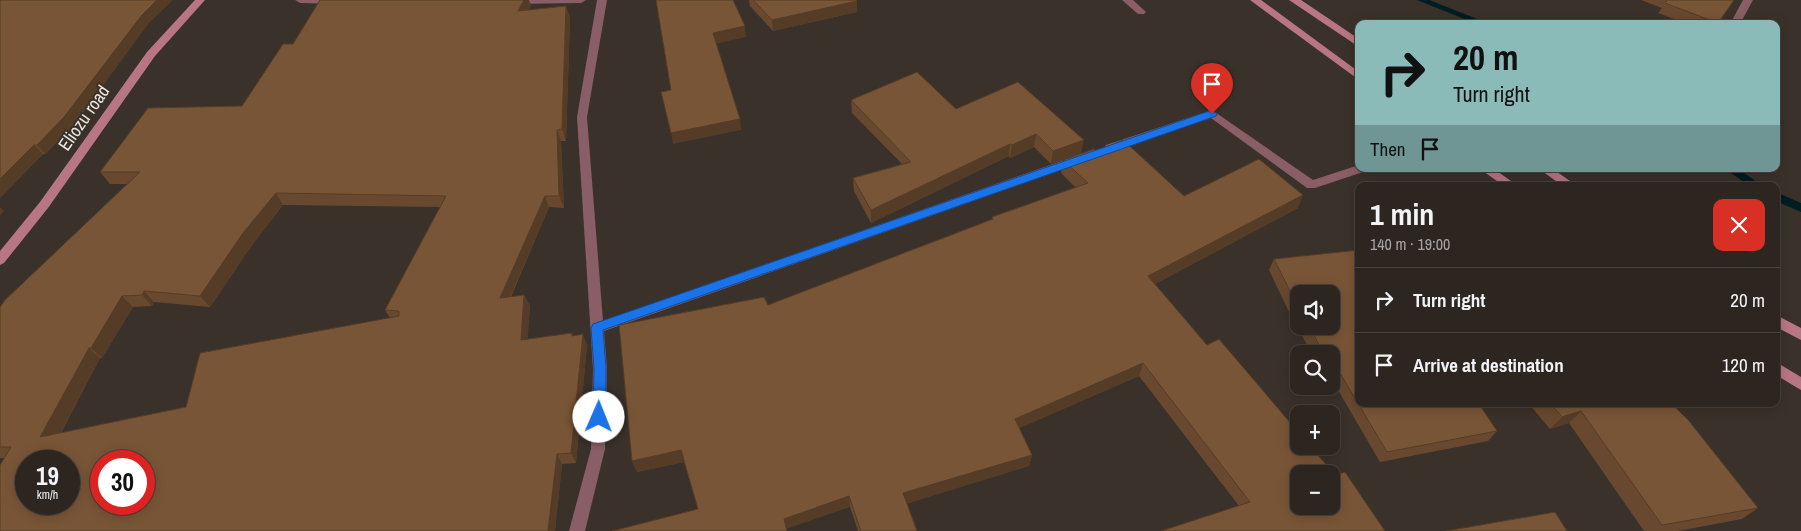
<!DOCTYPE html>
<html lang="en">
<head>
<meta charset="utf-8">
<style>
	body { margin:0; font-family:"Archivo Narrow",sans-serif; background:#342d29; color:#f1f3f6; height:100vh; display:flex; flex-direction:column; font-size:19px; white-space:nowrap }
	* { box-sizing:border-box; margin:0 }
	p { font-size:16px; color:#a6a5a5 }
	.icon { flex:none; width:28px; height:28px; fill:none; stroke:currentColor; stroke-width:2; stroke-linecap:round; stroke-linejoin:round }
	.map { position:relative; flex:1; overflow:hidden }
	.drawer { position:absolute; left:1355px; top:182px; width:425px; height:225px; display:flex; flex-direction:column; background:#2c2520; border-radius:10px; box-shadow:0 2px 12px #0003,0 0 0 1px #48423e }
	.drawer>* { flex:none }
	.top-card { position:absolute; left:1355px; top:20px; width:425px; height:152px; border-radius:10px; box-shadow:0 2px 12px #0003,0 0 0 1px #48423e; background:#8bbbb9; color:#111; overflow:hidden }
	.buttons { position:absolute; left:1290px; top:285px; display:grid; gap:10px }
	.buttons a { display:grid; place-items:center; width:50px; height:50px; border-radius:10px; background:#2c2520; box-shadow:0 2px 12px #0003,0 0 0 1px #48423e; font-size:25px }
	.speed { position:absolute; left:15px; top:450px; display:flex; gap:10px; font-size:25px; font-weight:700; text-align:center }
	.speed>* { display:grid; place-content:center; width:65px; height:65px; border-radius:50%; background:#2c2520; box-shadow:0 2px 12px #0003,0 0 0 1px #48423e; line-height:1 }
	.speed small { font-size:12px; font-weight:400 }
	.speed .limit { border:8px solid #d22; background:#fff; color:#111 }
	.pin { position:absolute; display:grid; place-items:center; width:42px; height:42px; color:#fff; margin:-51px -21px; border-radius:50% 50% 50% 0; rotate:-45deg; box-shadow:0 0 5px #0007 }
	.pin .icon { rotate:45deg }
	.me { position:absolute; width:55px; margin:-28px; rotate:1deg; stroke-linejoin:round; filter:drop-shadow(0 0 4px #0008) }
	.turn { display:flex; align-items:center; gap:18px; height:105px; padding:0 15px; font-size:22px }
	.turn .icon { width:65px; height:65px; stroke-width:2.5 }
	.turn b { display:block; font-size:35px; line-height:42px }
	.then { display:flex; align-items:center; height:48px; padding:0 15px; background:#0003; gap:10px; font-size:19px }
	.round { display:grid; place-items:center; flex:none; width:52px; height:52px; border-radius:10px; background:#342d29 }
	.headline { display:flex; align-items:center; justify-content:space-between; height:85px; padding:0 15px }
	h1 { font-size:30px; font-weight:700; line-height:38px }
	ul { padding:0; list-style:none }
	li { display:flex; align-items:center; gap:15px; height:65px; padding:0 15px; border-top:1px solid #48423e }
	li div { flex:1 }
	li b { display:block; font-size:19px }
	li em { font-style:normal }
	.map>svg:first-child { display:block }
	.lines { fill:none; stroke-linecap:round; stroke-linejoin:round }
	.stream { fill:#001d22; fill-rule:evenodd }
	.lane { fill:#895e66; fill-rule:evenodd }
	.street { fill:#895e66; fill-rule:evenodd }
	.secondary { fill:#b87683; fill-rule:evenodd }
	.wall { fill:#68492f; fill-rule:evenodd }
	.shaded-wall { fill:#553c26 }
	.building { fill:#795537; stroke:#553c26; fill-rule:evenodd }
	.route { fill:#1a73e8; stroke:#114b97 }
	.labels { text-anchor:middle; stroke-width:4; stroke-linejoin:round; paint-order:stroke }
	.street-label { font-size:18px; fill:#ece6e1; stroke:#3a312a }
</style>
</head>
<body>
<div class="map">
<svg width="1801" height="531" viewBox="0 0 1801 531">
	<rect width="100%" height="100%" fill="#3a312a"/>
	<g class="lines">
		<g class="stream">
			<polygon points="1417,0 1429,0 1490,24 1477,24"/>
			<polygon points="1725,169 1738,169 1763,186 1750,186"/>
			<polygon points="1776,192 1801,203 1801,212 1776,201"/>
		</g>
		<polygon class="lane" points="1122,0 1133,0 1146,12 1144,14 1138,14"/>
		<g class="street">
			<polygon points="295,0 340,0 341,1 336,4 300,3"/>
			<polygon points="509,0 586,0 581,3 513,4 510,3"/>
			<polygon points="597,0 607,0 587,117 603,321 1073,157 1077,156 1083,160 1081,163 604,331 607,369 605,449 585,531 569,531 591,449 593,369 577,117"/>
			<polygon points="1743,0 1753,0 1740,24 1730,24"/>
			<polygon points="1212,110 1313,180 1359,165 1359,169 1365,169 1363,172 1315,188 1307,188 1211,118 1110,152 1104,148 1106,145"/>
		</g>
		<g class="secondary">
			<polygon points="195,0 205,0 155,56 48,208 4,263 0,265 0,251 40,202 147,52"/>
			<polygon points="1250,0 1261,0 1359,72 1359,80"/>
			<polygon points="1289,0 1301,0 1359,39 1359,47"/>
			<polygon points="1480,169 1494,169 1518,186 1504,186"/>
			<polygon points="1539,169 1553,169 1577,186 1563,186"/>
			<polygon points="1776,315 1801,328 1801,340 1776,327"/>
			<polygon points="1776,362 1801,377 1801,390 1776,375"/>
		</g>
	</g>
	<g class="wall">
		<polygon points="0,0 148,24 72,127 45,154 43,154 0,198"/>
		<polygon points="749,0 856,0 857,12 773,31 750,6"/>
		<polygon points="1641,0 1734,0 1718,24 1687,24 1658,13 1662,8"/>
		<path d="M 531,5 L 528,10 L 566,6 L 570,18 L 566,141 L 561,141 L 564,208 L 549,207 L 511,297 L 524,295 L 530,306 L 527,339 L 573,336 L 587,345 L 576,463 L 562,464 L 555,531 L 0,531 L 5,458 L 0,458 L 0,307 L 128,184 L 110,184 L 100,172 L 242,106 L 293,44 ZM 283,205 L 440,207 L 385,310 L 390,318 L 186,407 L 61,433 L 100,358 L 102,358 L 133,307 L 152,306 L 154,302 L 210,307 L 252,245 Z"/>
		<polygon points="1018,82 1081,153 1097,152 1184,196 1298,208 1155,284 1207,345 1335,475 1239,506 1139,376 1019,428 1032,455 1029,466 907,503 917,531 858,531 850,507 698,509 684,462 637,472 632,461 768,305 992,219 992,217 1076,188 1061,173 1063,160 1051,164 1034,147 1010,158 1009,156 871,223 854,191 853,178 902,164 852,113 851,100 956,109"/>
		<path d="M 1274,259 L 1497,431 L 1488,441 L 1380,462 L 1331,378 L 1331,354 L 1312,354 L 1289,312 L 1269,270 ZM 1299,294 L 1331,326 L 1299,326 Z"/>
		<polygon points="1529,404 1672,404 1758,508 1742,519 1678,531 1644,531 1569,423 1550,429"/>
	</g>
	<g class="shaded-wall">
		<polygon points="157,0 173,0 148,24 72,127 45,154 37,145 142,15"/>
		<polygon points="524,0 529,0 531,5 522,23 518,11"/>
		<polygon points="857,1 857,12 773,31 772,20"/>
		<polygon points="566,6 570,18 566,141 562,129"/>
		<polygon points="745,26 746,37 715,44 713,33"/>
		<polygon points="740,119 741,130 673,144 671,133"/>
		<polygon points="557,130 561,141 564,208 559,196"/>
		<polygon points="1036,134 1034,147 1010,158 1012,145"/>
		<polygon points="1084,140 1081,153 1051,164 1053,151"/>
		<polygon points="1010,144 1009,156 871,223 871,210"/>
		<polygon points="34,145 43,154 0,198 0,179"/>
		<polygon points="276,193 283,205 252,245 210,307 200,296 243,233"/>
		<polygon points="1303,195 1298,208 1145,289 1148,276"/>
		<polygon points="545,196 549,207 505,309 500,298"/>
		<polygon points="0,207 4,211 0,216"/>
		<polygon points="144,291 154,302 152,306 142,295"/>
		<polygon points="524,295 530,306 527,351 521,340"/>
		<polygon points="122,296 133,307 102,358 91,348"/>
		<polygon points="583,334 587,345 576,463 571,453"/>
		<polygon points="89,348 100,358 53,447 40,437"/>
		<polygon points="1143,363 1139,376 1013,431 1015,419"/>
		<polygon points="1581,411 1569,423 1550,429 1562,417"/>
		<polygon points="681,450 685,462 637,472 632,461"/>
		<polygon points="557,454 562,464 555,531 548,531"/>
		<polygon points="1032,455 1029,466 903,505 903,493"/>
		<polygon points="849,496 850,507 786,529 784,519"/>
	</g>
	<g class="building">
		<polygon points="0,0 157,0 142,15 64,117 37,145 34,145 0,179"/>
		<path d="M 320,0 L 524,0 L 518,11 L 566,6 L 562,129 L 557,130 L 559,196 L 545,196 L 500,298 L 524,295 L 521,340 L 572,333 L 572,336 L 583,334 L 571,453 L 557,454 L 548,531 L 0,531 L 0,465 L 11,447 L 0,447 L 0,307 L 5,300 L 140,172 L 100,172 L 148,108 L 242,106 L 283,44 L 293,44 ZM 276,193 L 446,196 L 385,310 L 399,311 L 399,316 L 200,353 L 186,407 L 40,437 L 89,348 L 91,348 L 122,296 L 142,295 L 144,291 L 200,296 L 243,233 ZM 26,461 L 69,461 L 69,504 L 26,504 ZM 101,461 L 144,461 L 144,504 L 101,504 Z"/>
		<polygon points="656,0 733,0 745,26 713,33 740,119 671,133 661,92 671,90"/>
		<polygon points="753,0 856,0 857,1 772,20"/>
		<polygon points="1667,0 1734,0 1718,23 1665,3"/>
		<polygon points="917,72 956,109 1018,82 1084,140 1053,151 1036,134 1012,145 1010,144 871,210 853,178 911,162 851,100"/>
		<path d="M 1123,140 L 1184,196 L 1259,159 L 1303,195 L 1148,276 L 1207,345 L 1219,339 L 1299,433 L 1299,446 L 1310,446 L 1335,475 L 1345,472 L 1385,531 L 1161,531 L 1250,502 L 1143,363 L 1015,419 L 1032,455 L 903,493 L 917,531 L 861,531 L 849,496 L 784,519 L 787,531 L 612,531 L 698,509 L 681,450 L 632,461 L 619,325 L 764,297 L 768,305 L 993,219 L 992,217 L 1088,183 L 1063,160 L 1094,149 L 1097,152 ZM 1299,474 L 1331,474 L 1331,506 L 1299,506 Z"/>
		<polygon points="1359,250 1359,404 1479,404 1497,431 1387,452 1334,363 1331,363 1331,354 1324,354 1309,326 1331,326 1331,294 1299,294 1299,309 1274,259"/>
		<polygon points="1551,404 1672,404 1689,421 1758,508 1662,525 1581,411 1562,417"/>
		<polygon points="1555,512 1567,531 1446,531"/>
	</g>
	<polygon class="route" points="1212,110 1217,114 1216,116 603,330 606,368 606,417 604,421 599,423 595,421 593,417 594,368 591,328 593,324"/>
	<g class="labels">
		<g class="street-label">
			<text transform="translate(84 118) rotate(-55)" y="6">Eliozu road</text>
		</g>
	</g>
</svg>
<div class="buttons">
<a><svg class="icon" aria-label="sound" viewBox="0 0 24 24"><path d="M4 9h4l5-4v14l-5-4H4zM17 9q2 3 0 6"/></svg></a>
<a><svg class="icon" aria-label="search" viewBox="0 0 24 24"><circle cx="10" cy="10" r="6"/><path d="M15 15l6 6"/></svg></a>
<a>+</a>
<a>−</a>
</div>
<div class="speed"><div>19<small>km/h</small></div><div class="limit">30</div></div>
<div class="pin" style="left:1212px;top:114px;background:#d93025"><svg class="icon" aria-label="arrive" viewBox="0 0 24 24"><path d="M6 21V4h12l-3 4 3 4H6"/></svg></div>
<svg class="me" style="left:599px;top:417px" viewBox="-20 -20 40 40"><circle r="19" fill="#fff"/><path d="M0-13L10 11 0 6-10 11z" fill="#1a73e8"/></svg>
<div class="top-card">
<div class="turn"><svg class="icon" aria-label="right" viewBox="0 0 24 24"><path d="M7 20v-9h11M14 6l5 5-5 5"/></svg><div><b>20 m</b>Turn right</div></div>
<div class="then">Then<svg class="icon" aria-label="arrive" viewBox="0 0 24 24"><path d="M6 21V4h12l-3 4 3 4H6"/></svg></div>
</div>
<section class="drawer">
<div class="headline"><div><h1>1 min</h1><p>140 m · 19:00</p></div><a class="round" style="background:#d93025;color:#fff"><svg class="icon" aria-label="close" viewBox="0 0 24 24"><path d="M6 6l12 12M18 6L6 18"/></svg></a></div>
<ul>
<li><svg class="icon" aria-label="right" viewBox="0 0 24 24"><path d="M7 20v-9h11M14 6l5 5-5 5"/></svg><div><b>Turn right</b></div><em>20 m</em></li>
<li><svg class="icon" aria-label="arrive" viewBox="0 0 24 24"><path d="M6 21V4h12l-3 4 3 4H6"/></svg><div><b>Arrive at destination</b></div><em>120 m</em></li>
</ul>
</section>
</div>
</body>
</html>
